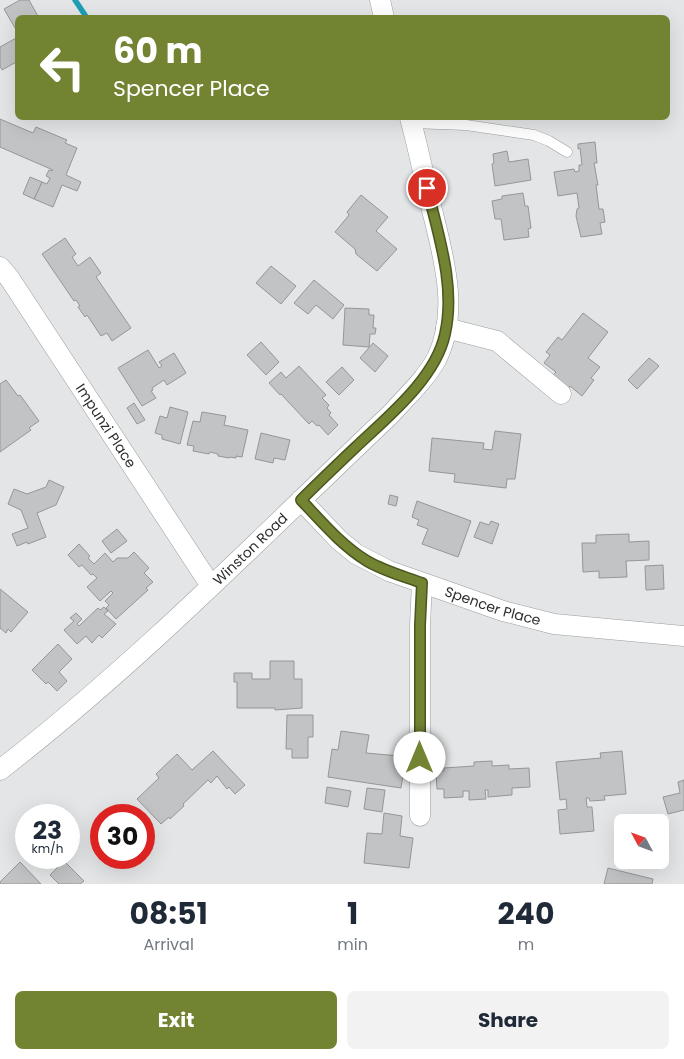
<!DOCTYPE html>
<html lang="en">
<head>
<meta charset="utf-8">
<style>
	body { margin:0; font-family:Poppins,sans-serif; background:#f2f2f3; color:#1f2937; height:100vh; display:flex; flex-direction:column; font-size:19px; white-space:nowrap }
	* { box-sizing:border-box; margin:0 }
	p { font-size:16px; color:#747a83 }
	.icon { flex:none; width:28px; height:28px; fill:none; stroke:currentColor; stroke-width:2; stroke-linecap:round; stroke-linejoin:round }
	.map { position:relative; height:884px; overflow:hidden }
	.side { display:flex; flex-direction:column; background:#fff; flex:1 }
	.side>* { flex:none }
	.top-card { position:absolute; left:15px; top:15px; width:655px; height:105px; border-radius:8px; box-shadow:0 5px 20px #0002; background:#728332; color:#fff; overflow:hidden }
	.needle { width:32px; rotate:311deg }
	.tools { position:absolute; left:614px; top:814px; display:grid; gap:10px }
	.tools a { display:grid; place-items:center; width:55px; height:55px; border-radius:8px; background:#fff; box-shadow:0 5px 20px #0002; font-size:25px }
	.speed { position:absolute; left:15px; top:804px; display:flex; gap:10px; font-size:25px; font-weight:700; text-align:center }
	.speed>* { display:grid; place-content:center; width:65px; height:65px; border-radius:50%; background:#fff; box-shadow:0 5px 20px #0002; line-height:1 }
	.speed small { font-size:12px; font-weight:400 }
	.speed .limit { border:8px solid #d22; background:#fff; color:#111 }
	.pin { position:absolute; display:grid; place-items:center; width:42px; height:42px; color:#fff; margin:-21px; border:2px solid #fff; border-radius:50%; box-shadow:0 1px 5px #0007 }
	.me { position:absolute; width:55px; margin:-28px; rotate:0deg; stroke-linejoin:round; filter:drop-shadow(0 0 4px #0008) }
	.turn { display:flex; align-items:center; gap:18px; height:105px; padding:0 15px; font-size:22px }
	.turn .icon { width:65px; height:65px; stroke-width:2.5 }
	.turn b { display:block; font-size:35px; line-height:42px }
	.eta { display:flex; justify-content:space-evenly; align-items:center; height:85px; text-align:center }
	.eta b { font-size:30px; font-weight:700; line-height:35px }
	.button { display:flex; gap:10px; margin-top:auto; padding:10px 15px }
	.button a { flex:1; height:58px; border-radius:8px; background:#728332; color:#fff; font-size:20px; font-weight:700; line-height:58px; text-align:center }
	.button a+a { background:#f2f2f3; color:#1f2937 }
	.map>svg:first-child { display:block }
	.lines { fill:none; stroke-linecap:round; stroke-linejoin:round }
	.stream { stroke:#1d9fb3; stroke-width:5.5 }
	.building { fill:#c2c3c5; stroke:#959698 }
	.lane-casing { stroke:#9b9d9e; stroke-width:11 }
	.street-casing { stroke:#9b9d9e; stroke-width:21 }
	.lane { stroke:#fff; stroke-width:10 }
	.street { stroke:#fff; stroke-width:20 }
	.route-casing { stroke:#4a5520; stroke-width:12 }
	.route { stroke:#728332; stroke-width:9 }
	.labels { text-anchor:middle; stroke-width:4.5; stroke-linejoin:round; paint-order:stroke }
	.street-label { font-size:14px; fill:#2e2e2f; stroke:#fff }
</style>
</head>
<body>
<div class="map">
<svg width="684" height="884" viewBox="0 0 684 884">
	<rect width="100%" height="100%" fill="#e3e5e6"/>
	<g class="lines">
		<polyline class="stream" points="75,0 87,18"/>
	</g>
	<g class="building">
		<polygon points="20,0 29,0 39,18 18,18 18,33 4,9"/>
		<polygon points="18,37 18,61 2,70 0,66 0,47"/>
		<polygon points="0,119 33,133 36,127 67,140 65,143 77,148 66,175 81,182 77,191 62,185 53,207 34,199 42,182 47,184 50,178 46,176 49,170 52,171 53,170 0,147"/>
		<polygon points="595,142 597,163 594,163 598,185 596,185 599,209 603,209 605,222 600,223 602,234 581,237 576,216 577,209 579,208 577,193 558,196 554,172 574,169 575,172 579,171 579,165 582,165 580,148 578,149 578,144"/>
		<polygon points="507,151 509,162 528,159 531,180 495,186 492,164 494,163 493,154"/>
		<polygon points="30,177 42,182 34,199 23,194"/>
		<polygon points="523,193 525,206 528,206 531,228 528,229 529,237 504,240 501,219 495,219 492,201 502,199 502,196"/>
		<polygon points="361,195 388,217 376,231 397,249 377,271 356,254 355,249 335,232 349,215 347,212"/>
		<polygon points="65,238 76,254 72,257 78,266 90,257 101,273 96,277 131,328 112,341 107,333 101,336 87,315 85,317 78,307 80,306 76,300 74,301 42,254"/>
		<polygon points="271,266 296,286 281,304 256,283"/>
		<polygon points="314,280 344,305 333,319 316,305 308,314 294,303"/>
		<polygon points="345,308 369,309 369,315 374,315 373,328 376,328 375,334 370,334 369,347 343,345"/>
		<polygon points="583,313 608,332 588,358 600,367 591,378 594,380 582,396 570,386 568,389 552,376 556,372 544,363 550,355 546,352 558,337 562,340"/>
		<polygon points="261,342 279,362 266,375 247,355"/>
		<polygon points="373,343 388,356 375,372 360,358"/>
		<polygon points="148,350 159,368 162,366 159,362 174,353 186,373 167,385 164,380 152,388 153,390 151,391 156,398 142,406 118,368"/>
		<polygon points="649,358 659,366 637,389 628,380"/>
		<polygon points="299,366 326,395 322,398 329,405 327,408 331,413 329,415 338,425 328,435 319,425 317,426 312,421 309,424 281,394 280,395 269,383 281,372 286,378"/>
		<polygon points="342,367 354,380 339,395 326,382"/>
		<polygon points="6,380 18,396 20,395 39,421 29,428 31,430 0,452 0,384"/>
		<polygon points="134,403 145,420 137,424 127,408"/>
		<polygon points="170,407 188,412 180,444 162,439 162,435 155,433 160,416 167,418"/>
		<polygon points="202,412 226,416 224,425 248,430 242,457 236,456 236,458 229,457 229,458 218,456 218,454 210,452 209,454 193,451 194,446 187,445 193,421 200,422"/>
		<polygon points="495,431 521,434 515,479 507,479 506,488 454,482 455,474 429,471 432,438 484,443 483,449 492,450"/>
		<polygon points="261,433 290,440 285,460 274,458 273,463 255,459"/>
		<polygon points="49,480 64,487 56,505 37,513 46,537 28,544 27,542 17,546 12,534 28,528 21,510 8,504 14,489 27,494 46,487"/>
		<polygon points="390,495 398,497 396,506 388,504"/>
		<polygon points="417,501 471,521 458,557 422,544 428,529 417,525 419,520 412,517"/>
		<polygon points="491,521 499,524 492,544 474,537 480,522 489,525"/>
		<polygon points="117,529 127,541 111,553 102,541"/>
		<polygon points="629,534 629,542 649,541 649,560 626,561 627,577 599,578 599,571 583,572 582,543 596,543 596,535"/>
		<polygon points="79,544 90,556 88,558 94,564 105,553 113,562 117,558 128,558 134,552 149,568 144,573 153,582 146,588 148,590 116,619 106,608 109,605 105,601 113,593 111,591 100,601 87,587 97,578 93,574 91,575 82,565 79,567 68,555"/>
		<polygon points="663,565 664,589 646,590 645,566"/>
		<polygon points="0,589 28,612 11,632 8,629 6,633 0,628"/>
		<polygon points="104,607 108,611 104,614 116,624 102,638 99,635 92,643 86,636 77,644 64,630 74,621 70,618 76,613 82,619 77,624 79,626 98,608 100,610"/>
		<polygon points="58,644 72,659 59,672 67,681 57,691 48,682 46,684 32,670"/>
		<polygon points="270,661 294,661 294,679 302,679 302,708 275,710 275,708 237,708 237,682 234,682 234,673 252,673 252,679 270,679"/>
		<polygon points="287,715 313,715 313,737 308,737 308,758 292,758 292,749 286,749"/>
		<polygon points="341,731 369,735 366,753 400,756 399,762 405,763 401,788 328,777 332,749 338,750"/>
		<polygon points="213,751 245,785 235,794 229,787 227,789 217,776 211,783 208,780 183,804 184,806 170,819 169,817 161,824 137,799 159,778 156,774 177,754 192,770"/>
		<polygon points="622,751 626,794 604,796 605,800 590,801 589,798 586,798 587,807 592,807 594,831 560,834 558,810 567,809 566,799 560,800 556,762 601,758 600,753"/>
		<polygon points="492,761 492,766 509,765 509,769 529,768 530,787 512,788 512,795 488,797 488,790 485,790 486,799 469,800 469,791 463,791 463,797 444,798 444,789 437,789 436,771 444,771 444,768 474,766 474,762"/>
		<polygon points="684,780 684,810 668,814 663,797 680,793 678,782"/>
		<polygon points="327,787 351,791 348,807 325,803"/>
		<polygon points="367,788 385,790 382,812 364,809"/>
		<polygon points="384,813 402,816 400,836 413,838 409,868 364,863 367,833 382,834"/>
		<polygon points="64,861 84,881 80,884 59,884 50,875"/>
		<polygon points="20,862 41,884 0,884 0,882"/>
		<polygon points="608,868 653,879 652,884 604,884"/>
	</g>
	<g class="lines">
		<g class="lane-casing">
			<polyline id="lane" points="412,123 466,125 534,135 549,141 567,152"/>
		</g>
		<g class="street-casing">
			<g id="street">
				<polyline points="380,0 384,18"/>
				<path id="s1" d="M 0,267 L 10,279 L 211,586"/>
				<polyline points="446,328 497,341 561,394"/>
				<path id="s2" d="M 301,500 L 339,540 L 356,554 L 389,571 L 503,611 L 554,624 L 684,636"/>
				<path id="s3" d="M 0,770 C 140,662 263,535 391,414 C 406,397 426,379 437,358 C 460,310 443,255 431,206 C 424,177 418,147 410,118"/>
				<polyline points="420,816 420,625 422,583"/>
			</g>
		</g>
		<use href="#lane" class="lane"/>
		<use href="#street" class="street"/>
	</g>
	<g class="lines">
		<g class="route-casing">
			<path id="route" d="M 420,758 L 420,625 L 422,583 C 403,576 384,571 367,561 C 341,545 321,521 301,500 C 320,481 339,463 359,444 C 390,415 436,377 445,334 C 456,286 438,234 427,188"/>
		</g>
		<use href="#route" class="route"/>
	</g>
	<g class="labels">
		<g class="street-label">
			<text dy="5" stroke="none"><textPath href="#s1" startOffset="191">Impunzi Place</textPath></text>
			<text dy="5" stroke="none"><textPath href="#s3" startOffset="334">Winston Road</textPath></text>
			<text dy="5" stroke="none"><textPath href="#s2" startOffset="224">Spencer Place</textPath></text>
		</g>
	</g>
</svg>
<div class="tools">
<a><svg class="needle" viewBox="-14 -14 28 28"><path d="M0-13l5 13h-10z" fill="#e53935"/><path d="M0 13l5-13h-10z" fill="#747a83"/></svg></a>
</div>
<div class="speed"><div>23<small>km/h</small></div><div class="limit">30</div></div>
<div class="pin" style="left:427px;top:188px;background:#d93025"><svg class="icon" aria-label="arrive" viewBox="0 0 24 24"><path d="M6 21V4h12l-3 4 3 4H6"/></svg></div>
<svg class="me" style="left:420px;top:758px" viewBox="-20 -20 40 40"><circle r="19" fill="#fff"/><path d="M0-13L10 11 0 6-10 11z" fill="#728332"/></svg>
<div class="top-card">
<div class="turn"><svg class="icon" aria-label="left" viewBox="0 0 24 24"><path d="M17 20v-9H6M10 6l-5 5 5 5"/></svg><div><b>60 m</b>Spencer Place</div></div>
</div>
</div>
<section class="side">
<div class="eta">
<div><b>08:51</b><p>Arrival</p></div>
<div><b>1</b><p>min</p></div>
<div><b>240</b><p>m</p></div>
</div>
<div class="button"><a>Exit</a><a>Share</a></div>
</section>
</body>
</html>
